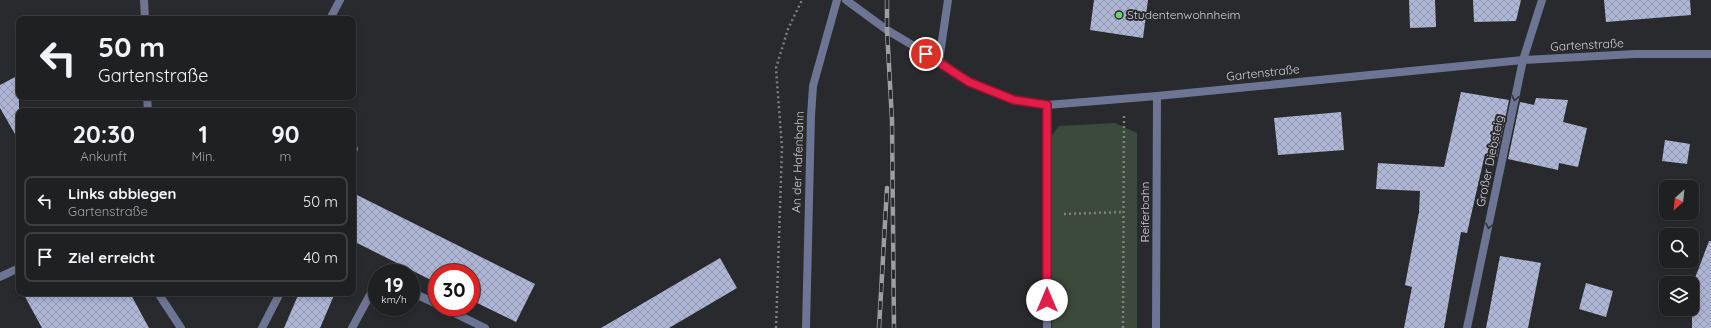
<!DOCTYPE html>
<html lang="de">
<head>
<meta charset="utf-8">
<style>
	body { margin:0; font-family:Quicksand,sans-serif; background:#2c2d2f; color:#f1f3f6; height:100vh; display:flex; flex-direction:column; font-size:15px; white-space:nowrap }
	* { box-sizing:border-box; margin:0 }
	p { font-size:13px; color:#a1a3a5 }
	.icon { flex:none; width:22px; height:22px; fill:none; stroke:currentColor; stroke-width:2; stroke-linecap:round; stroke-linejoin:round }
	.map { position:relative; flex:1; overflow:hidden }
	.panel { position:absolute; left:16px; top:108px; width:340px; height:188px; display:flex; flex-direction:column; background:#1f2022; border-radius:8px; box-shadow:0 2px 6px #0003,0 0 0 1px #3c3e40 }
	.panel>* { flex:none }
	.banner { position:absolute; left:16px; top:16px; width:340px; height:84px; border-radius:8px; box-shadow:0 2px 6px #0003,0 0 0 1px #3c3e40; background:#1f2022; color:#f1f3f6; overflow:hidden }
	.needle { width:26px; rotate:207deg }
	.tools { position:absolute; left:1659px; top:180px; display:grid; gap:8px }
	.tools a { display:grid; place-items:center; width:40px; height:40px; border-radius:8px; background:#1f2022; box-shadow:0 2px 6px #0003,0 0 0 1px #3c3e40; font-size:20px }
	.speed { position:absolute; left:368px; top:264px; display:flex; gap:8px; font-size:20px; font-weight:700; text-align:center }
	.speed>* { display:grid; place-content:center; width:52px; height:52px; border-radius:50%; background:#1f2022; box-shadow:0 2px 6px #0003,0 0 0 1px #3c3e40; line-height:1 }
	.speed small { font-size:10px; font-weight:400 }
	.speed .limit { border:6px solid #d22; background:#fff; color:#111 }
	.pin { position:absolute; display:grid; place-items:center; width:34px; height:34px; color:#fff; margin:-17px; border:2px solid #fff; border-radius:50%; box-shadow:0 1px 4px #0007 }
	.me { position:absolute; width:44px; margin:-22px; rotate:0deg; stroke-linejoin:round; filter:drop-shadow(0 0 3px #0008) }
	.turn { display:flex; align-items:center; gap:14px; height:84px; padding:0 16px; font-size:18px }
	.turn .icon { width:52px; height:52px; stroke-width:2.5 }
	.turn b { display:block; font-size:28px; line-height:34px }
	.eta { display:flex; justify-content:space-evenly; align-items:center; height:68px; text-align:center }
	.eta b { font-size:24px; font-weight:700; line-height:28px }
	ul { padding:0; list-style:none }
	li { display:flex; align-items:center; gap:12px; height:50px; margin:0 8px 6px; padding:0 8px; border:2px solid #3c3e40; border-radius:8px }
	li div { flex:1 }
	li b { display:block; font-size:15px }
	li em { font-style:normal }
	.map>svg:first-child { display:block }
	.park { fill:#3c4a3b }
	.building { fill:url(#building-cross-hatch) }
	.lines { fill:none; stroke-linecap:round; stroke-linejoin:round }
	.path { stroke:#7e7f82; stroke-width:2.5; stroke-dasharray:2 3; stroke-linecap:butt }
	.service { stroke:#6e7493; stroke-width:8 }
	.minor { stroke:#6e7493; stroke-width:8 }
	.rail-casing { stroke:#9d9ea0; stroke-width:4.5 }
	.rail { stroke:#292a2d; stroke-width:3; stroke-dasharray:9; stroke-linecap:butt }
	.oneway { stroke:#33353c }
	.route-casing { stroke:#92132f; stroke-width:10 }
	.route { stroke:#e11d48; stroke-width:7 }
	.poi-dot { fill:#65d467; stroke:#292a2d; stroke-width:1.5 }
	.labels { text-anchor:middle; stroke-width:4; stroke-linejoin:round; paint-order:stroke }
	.poi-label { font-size:12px; fill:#d0d1d3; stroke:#292a2d; text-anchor:start }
	.street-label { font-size:12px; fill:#d0d1d3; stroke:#292a2d }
</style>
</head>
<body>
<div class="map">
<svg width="1711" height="328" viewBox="0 0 1711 328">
	<defs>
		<pattern id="building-cross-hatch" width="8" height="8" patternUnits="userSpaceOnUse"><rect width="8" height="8" fill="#aeb5d5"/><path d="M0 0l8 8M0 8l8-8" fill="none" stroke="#9298b0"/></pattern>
	</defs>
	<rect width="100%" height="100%" fill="#292a2d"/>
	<polygon class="park" points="1115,123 1137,133 1137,328 1052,328 1052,135 1059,126"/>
	<g class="building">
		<polygon points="1094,0 1148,0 1143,38 1090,30"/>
		<polygon points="1409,0 1435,0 1436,27 1410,28"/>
		<polygon points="1473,0 1521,0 1516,21 1474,22"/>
		<polygon points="1604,0 1690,0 1691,15 1606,22"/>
		<polygon points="19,75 19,141 0,108 0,85"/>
		<polygon points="1461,92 1509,100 1497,157 1485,154 1467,233 1461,232 1444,328 1404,328 1412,287 1405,285 1419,212 1420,191 1376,189 1378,163 1444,167"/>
		<polygon points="1536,98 1568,100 1563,122 1587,128 1578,167 1559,163 1558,170 1508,159 1520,102 1534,105"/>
		<polygon points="1341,112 1344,150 1278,155 1274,118"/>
		<polygon points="1665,140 1690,144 1687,164 1662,161"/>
		<polygon points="353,193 535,284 516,322 471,300 471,273 437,273 437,283 353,241"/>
		<polygon points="1709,241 1711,241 1711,328 1692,328 1692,286"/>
		<polygon points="1500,256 1541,263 1528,328 1486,328"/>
		<polygon points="720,258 737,288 669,328 601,328"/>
		<polygon points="1586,283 1613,291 1606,317 1579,309"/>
		<polygon points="23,293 130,293 149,328 42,328"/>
		<polygon points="299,293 335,293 320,328 284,328"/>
	</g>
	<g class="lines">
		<g class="path">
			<polyline points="1064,214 1124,212"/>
			<polyline points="776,328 782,148 776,68 788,29 802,0"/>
			<polyline points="1123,328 1124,115"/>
		</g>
		<g class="service">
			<polyline points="144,0 145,19"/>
			<polyline points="330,19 340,0"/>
			<polyline points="939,61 948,0"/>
			<polyline points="147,97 148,111"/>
			<polyline points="353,151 354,149"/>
			<polyline points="0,277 19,268"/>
			<polyline points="411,292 437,304"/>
			<polyline points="158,293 181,328"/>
			<polyline points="442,307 485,328"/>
			<polyline points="262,328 280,293"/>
			<polyline points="352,328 377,282"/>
		</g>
		<g class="minor">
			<polyline points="846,0 887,30 939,61 969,82 1014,100 1047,105 1157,96 1523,60 1635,54 1711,54"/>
			<polyline points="806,328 811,116 813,86 837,0"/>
			<polyline points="1047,328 1047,105"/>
			<polyline points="1156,328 1157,96"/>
			<polyline points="1467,328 1523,60 1542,0"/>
		</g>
		<g class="rail-casing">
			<g id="rail">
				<polyline points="887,0 887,30 892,120 894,328"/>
				<polyline points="879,328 887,188"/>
			</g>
		</g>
		<use href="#rail" class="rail"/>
	</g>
	<defs><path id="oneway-chevron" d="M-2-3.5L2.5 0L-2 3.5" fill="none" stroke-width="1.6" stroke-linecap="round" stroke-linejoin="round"/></defs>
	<g class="oneway">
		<use href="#oneway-chevron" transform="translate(1515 98) rotate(102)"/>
		<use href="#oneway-chevron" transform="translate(1489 226) rotate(102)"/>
	</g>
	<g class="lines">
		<g class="route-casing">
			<polyline id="route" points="926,54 969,82 1014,100 1047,105 1047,300"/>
		</g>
		<use href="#route" class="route"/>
	</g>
	<circle class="poi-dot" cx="1119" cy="15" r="4"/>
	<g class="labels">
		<g class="poi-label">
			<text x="1127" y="19">Studentenwohnheim</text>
		</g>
		<g class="street-label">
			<text transform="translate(1587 45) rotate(-3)" y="4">Gartenstraße</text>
			<text transform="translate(1263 73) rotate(-6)" y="4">Gartenstraße</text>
			<text transform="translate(1490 161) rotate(-78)" y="4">Großer Diebsteig</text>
			<text transform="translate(798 162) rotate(-88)" y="4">An der Hafenbahn</text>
			<text transform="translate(1145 212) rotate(-90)" y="4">Reiferbahn</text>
		</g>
	</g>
</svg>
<div class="tools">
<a><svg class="needle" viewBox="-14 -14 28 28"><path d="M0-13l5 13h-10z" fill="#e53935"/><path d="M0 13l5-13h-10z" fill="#a1a3a5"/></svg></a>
<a><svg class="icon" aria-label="search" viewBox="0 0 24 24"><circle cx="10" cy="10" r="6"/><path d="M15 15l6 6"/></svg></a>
<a><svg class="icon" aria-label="layers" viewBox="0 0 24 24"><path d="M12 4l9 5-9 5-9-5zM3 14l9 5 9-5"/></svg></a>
</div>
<div class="speed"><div>19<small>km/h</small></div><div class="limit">30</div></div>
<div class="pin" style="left:926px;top:54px;background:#d93025"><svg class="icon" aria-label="arrive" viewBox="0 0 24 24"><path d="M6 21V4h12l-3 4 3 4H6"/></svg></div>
<svg class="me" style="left:1047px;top:300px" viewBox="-20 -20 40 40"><circle r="19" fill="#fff"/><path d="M0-13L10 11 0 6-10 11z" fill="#e11d48"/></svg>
<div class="banner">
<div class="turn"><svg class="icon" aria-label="left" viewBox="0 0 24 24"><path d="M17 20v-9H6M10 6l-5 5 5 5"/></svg><div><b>50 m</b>Gartenstraße</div></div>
</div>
<section class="panel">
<div class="eta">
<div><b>20:30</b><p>Ankunft</p></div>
<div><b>1</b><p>Min.</p></div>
<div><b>90</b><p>m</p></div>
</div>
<ul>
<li><svg class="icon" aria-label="left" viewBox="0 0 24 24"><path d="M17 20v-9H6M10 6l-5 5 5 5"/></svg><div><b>Links abbiegen</b><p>Gartenstraße</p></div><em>50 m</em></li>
<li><svg class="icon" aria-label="arrive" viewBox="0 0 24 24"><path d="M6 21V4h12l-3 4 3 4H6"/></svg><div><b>Ziel erreicht</b></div><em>40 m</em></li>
</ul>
</section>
</div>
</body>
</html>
